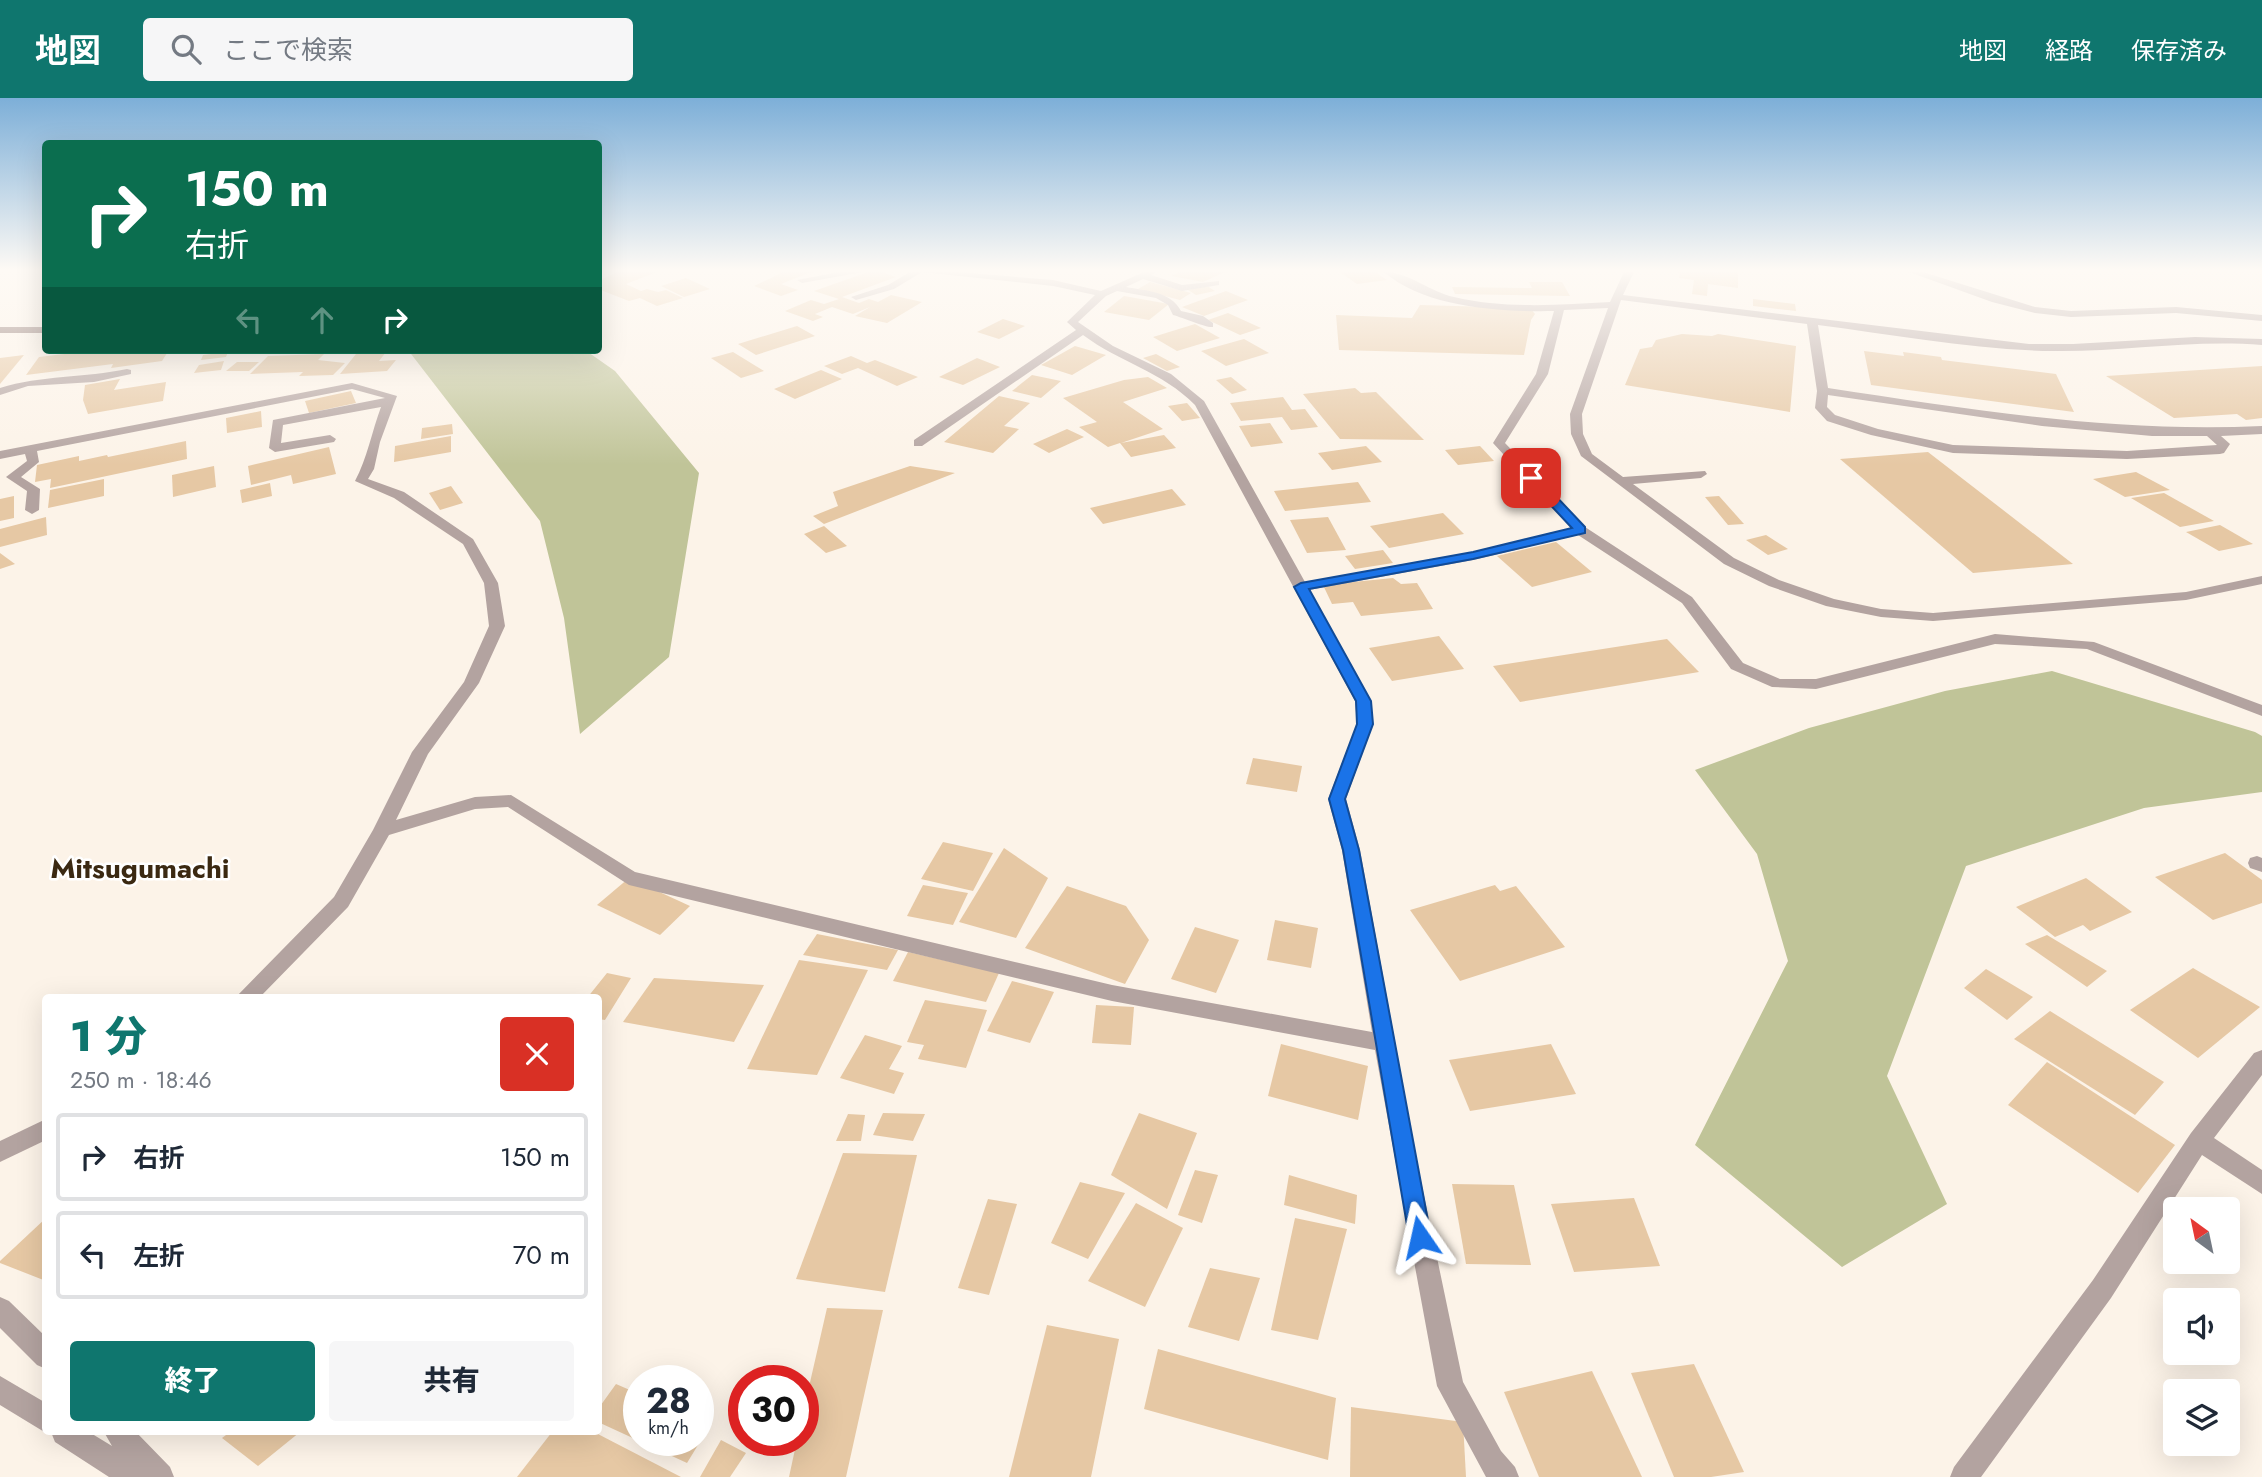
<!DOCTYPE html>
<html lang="ja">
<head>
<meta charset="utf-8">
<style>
	body { margin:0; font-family:Jost,"Noto Sans JP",sans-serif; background:#f6f6f7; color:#1f2937; height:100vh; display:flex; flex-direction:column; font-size:26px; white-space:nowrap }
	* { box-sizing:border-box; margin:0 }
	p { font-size:23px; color:#747a83 }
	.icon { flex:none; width:38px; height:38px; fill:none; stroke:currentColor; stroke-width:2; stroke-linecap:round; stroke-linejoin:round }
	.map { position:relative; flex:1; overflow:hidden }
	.drawer { position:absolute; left:42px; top:896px; width:560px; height:441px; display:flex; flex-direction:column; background:#fff; border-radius:7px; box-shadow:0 7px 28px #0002 }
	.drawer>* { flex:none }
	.top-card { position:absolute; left:42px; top:42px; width:560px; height:214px; border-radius:7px; box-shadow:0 7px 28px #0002; background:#0b6e4f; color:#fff; overflow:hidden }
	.needle { width:46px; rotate:327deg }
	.buttons { position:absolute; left:2163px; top:1099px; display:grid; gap:14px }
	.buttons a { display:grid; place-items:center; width:77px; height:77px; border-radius:7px; background:#fff; box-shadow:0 7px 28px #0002; font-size:35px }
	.speed { position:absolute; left:623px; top:1267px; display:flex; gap:14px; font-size:35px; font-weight:700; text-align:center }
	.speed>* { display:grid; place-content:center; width:91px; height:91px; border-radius:50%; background:#fff; box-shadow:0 7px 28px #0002; line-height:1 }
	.speed small { font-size:18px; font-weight:400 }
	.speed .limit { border:10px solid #d22; background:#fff; color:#111 }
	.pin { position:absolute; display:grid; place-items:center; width:60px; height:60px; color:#fff; margin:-30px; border-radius:14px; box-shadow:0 4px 10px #0006 }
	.me { position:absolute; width:77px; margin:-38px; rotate:349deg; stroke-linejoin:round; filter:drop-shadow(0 0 5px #0008) }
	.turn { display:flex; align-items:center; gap:24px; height:147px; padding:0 28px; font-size:32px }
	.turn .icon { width:91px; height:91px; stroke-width:2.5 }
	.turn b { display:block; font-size:49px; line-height:60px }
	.lanes { display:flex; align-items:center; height:66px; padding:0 28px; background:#0003; justify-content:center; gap:35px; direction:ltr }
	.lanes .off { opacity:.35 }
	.round { display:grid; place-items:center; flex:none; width:74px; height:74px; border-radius:7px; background:#f6f6f7 }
	.head { display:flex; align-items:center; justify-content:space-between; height:119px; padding:0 28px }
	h1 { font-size:42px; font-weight:800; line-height:52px; color:#0f766e }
	.cta { display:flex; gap:14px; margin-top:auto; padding:14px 28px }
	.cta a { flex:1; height:80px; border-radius:7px; background:#0f766e; color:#fff; font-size:28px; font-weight:800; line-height:80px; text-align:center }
	.cta a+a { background:#f6f6f7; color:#1f2937 }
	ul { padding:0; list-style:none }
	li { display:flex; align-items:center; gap:21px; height:88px; margin:0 14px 10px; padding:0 14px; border:4px solid #e0e1e3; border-radius:7px }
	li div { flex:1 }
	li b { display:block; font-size:26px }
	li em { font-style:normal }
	header { display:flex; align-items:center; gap:42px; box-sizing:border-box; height:98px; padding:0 35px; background:#0f766e; color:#fff }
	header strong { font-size:33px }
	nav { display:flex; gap:38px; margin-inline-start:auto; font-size:24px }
	.search { width:490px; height:63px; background:#f6f6f7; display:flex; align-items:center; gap:18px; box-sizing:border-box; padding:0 24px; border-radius:7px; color:#747a83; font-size:26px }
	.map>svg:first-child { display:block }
	.forest { fill:#c0c498 }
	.building { fill:#e6c8a4 }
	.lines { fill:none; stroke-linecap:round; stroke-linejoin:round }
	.minor { fill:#b3a3a0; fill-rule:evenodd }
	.major { fill:#7c605a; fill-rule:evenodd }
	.route { fill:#1a73e8; stroke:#114b97; stroke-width:2 }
	.labels { text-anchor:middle; stroke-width:5; stroke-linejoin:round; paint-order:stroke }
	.quarter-label { font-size:28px; font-weight:bold; fill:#3b2912; stroke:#fff }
</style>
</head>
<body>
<header>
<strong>地図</strong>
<div class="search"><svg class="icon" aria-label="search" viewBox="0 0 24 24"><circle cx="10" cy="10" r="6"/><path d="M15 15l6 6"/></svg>ここで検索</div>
<nav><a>地図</a><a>経路</a><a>保存済み</a></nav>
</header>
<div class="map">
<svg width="2262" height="1379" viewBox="0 0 2262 1379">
	<rect width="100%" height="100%" fill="#fcf3e8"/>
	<g class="forest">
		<polygon points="408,252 585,252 615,273 699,375 669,559 580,636 564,520 540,423"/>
		<polygon points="2052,573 2255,634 2262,638 2262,694 2144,710 1966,768 1887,978 1947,1106 1842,1169 1695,1047 1788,863 1757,756 1695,672 1809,630 1945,593"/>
	</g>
	<g class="building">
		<polygon points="617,174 657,174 626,186 641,193 647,191 658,194 666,192 683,200 657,208 640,200 629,203 598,191 598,183"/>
		<polygon points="783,174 811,174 781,186 798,192 781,198 754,188"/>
		<polygon points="868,174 881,174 896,179 842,199 859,205 869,201 878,204 891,197 922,204 887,225 855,218 870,209 853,216 832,209 815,216 823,219 813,223 785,213 811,202 824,206 839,201 814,193"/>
		<polygon points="1180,174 1225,174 1203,184 1171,178"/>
		<polygon points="1350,174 1375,174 1387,182 1357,186 1341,175"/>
		<polygon points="1680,174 1738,174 1738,190 1708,186 1707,198 1692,196 1694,182 1679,180"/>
		<polygon points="686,180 710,191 684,199 661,188"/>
		<polygon points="1150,184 1191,195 1180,202 1138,191"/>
		<polygon points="1529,184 1562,184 1570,198 1455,196 1452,189 1532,190"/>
		<polygon points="1207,188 1215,193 1196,197 1188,192"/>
		<polygon points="1226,193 1248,202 1204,218 1182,209"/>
		<polygon points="1124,198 1169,206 1149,222 1104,214"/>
		<polygon points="1753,201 1795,206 1796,213 1753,208"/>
		<polygon points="1420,207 1530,210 1535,216 1531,222 1524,257 1339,252 1336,217 1412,220"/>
		<polygon points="1228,215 1261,230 1240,237 1208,222"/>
		<polygon points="1003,221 1025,228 999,241 977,234"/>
		<polygon points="1195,226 1220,240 1177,253 1153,239"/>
		<polygon points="797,228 815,238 756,257 738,246"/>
		<polygon points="1682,236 1712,238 1718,236 1796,248 1790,314 1625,287 1640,251 1652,249 1656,242"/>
		<polygon points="1244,241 1269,255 1226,268 1201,253"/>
		<polygon points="1075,248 1106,257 1072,277 1041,267"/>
		<polygon points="97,252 169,252 162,263 111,270 113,266 26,277 39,259"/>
		<polygon points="1864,253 1904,258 1903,254 1941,259 1942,262 2056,276 2074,314 1871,287"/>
		<polygon points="228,254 226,259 201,262 203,257"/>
		<polygon points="386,254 379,263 396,262 387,273 340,276 356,256"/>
		<polygon points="733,254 764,273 741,280 711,260"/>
		<polygon points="324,256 318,262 345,265 333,277 299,278 303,274 250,276 268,258"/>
		<polygon points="1156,256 1180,269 1167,273 1143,260"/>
		<polygon points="24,257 0,286 0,260"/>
		<polygon points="851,258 867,265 875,262 918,279 897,288 858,270 842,276 824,268"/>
		<polygon points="977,260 1000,269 963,287 939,279"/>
		<polygon points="224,263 221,272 194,275 199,267"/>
		<polygon points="237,264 259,264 249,273 226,273"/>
		<polygon points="2262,268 2262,320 2246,322 2237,316 2174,320 2106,278"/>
		<polygon points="821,272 842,281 795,301 774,291"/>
		<polygon points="1032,277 1061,283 1041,300 1012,293"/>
		<polygon points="1148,279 1167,290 1123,304 1163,331 1121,345 1164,337 1176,350 1131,359 1120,345 1108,349 1079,329 1097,324 1063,300 1124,282"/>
		<polygon points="1231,279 1247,292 1232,296 1216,282"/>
		<polygon points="120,281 114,292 166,284 163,303 88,316 83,302 85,287"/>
		<polygon points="1355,290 1361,295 1376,294 1424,342 1340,341 1303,296"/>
		<polygon points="351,293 356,305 309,315 305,303"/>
		<polygon points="999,298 1030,305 1004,328 1019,331 993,355 944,344"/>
		<polygon points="1283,299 1292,312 1305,311 1318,329 1291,332 1282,319 1241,323 1230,305"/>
		<polygon points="1187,305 1200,320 1182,323 1168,308"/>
		<polygon points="261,313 262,329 227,335 226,320"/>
		<polygon points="1270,325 1283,345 1251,349 1239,328"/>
		<polygon points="452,326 453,336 421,341 422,330"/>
		<polygon points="1067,331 1084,339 1049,355 1033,346"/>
		<polygon points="451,338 451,354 394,364 395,348"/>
		<polygon points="186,343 187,361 50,390 51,381 35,384 37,367 79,358 79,363 107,357 108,359"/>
		<polygon points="1366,348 1382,364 1332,372 1318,355"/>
		<polygon points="1480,348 1494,363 1458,367 1445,352"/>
		<polygon points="329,349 336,376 293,386 291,377 251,387 248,368"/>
		<polygon points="1928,354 2073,466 1973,475 1840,361"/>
		<polygon points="214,368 216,389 173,399 172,377"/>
		<polygon points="910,368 955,375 824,426 813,418 838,408 833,394"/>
		<polygon points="2136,374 2170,392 2125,399 2093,381"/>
		<polygon points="104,381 104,398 48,410 50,392"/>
		<polygon points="1358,384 1371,404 1285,413 1274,393"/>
		<polygon points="270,385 272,398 242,405 240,392"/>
		<polygon points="451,388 463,405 440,412 429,395"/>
		<polygon points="1172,391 1186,407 1103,426 1090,410"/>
		<polygon points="2164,395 2214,423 2180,429 2131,400"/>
		<polygon points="14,398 14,420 0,423 0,401"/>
		<polygon points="1719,398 1744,426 1728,427 1705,399"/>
		<polygon points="1443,415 1464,436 1389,450 1370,428"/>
		<polygon points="46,419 47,437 0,449 0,431"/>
		<polygon points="1328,419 1346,452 1307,455 1290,422"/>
		<polygon points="2220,427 2253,446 2219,453 2186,434"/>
		<polygon points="824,428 847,448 826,455 804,436"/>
		<polygon points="1766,437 1788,451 1768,457 1746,442"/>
		<polygon points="1556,444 1592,474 1532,489 1497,458"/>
		<polygon points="1383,452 1393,465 1355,471 1345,458"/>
		<polygon points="0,455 15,466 0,471"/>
		<polygon points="1393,480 1401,486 1417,485 1433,511 1361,518 1353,504 1332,506 1323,487"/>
		<polygon points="1439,538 1464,571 1392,583 1369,550"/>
		<polygon points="1667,541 1699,574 1520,604 1493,568"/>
		<polygon points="1253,660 1302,668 1297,694 1246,686"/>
		<polygon points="943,744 993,755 973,793 921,781"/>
		<polygon points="1004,750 1048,780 1016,840 959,824"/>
		<polygon points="2225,755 2262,782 2262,805 2213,822 2155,779"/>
		<polygon points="629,780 690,808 660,837 597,807"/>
		<polygon points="2086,780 2132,814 2090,833 2083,827 2055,839 2016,809"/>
		<polygon points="923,787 968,795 953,827 907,818"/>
		<polygon points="1495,787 1500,793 1516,788 1565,849 1460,883 1410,812"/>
		<polygon points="1067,788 1126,808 1149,842 1125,886 1025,850"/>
		<polygon points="1275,822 1318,830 1311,870 1267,862"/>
		<polygon points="1195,829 1239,842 1216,895 1171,881"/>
		<polygon points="817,836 898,852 887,872 803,857"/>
		<polygon points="2047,837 2107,873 2087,889 2025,846"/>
		<polygon points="908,854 999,875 986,904 893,883"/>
		<polygon points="799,862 868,872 817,977 747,971"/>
		<polygon points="2193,870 2260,909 2198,960 2130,912"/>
		<polygon points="1986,871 2033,899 2007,922 1964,890"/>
		<polygon points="607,875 631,880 605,922 598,921 598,900 587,900"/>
		<polygon points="654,880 764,887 734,944 623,924"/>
		<polygon points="1012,883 1054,894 1030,945 987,933"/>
		<polygon points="925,902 987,912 966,970 918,961 924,947 907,944"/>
		<polygon points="1096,907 1134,909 1131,947 1092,945"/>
		<polygon points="2050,913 2164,984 2135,1017 2014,941"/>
		<polygon points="865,937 902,948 889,971 904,975 894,996 840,980"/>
		<polygon points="1281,946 1368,968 1358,1022 1268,998"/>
		<polygon points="1551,946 1576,996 1470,1013 1449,962"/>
		<polygon points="2047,964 2175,1047 2138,1095 2008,1007"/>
		<polygon points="883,1015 925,1016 913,1043 873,1037"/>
		<polygon points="1139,1015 1197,1035 1167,1111 1111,1077"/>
		<polygon points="848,1016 865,1017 861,1043 836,1043"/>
		<polygon points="843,1055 917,1057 885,1194 796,1181"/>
		<polygon points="1195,1072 1218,1077 1202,1125 1178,1117"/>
		<polygon points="1289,1077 1357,1097 1355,1126 1284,1107"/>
		<polygon points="1080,1084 1125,1095 1088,1161 1051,1145"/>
		<polygon points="1452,1086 1514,1087 1531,1167 1466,1166"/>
		<polygon points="1634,1100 1660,1168 1574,1174 1551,1106"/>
		<polygon points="988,1101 1017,1106 989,1197 958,1190"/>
		<polygon points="1136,1105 1183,1130 1145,1209 1088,1183"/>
		<polygon points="46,1120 46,1183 0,1165 0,1163"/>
		<polygon points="1295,1120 1347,1131 1318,1242 1271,1232"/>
		<polygon points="1210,1170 1260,1180 1239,1243 1188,1229"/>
		<polygon points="827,1210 883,1212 846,1379 789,1379 797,1342 803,1342 803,1315"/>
		<polygon points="1047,1227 1119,1241 1091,1379 1009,1379"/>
		<polygon points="1158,1251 1336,1300 1328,1362 1144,1311"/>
		<polygon points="1694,1266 1744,1374 1711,1379 1674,1379 1631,1275"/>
		<polygon points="1592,1273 1642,1379 1539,1379 1504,1294"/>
		<polygon points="616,1286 639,1296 639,1342 698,1342 698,1324 709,1329 687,1365 598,1324 598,1311"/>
		<polygon points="1351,1309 1463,1324 1466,1379 1350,1379"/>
		<polygon points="230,1334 300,1334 258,1368 222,1340"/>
		<polygon points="552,1334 594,1334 681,1379 517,1379"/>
		<polygon points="721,1342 746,1355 730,1379 700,1379"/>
	</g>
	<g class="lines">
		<g class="minor">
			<polygon points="839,174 863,174 802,185 797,182"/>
			<path d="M 910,174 L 957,174 L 1053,182 L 1101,193 L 1144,174 L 1156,174 L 1151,177 L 1182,187 L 1219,183 L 1219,187 L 1182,193 L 1143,181 L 1126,189 C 1146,193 1171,193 1181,213 L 1203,218 L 1213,225 L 1213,229 C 1206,230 1184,220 1173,217 L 1168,207 L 1156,200 L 1117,193 L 1106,198 L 1078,224 L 1113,248 L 1171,276 L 1204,303 L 1305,484 L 1473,454 L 1571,430 L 1493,345 L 1536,276 L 1554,213 C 1502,214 1425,210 1384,174 C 1409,174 1430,194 1454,199 C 1505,211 1559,207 1610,204 L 1624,174 L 1634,174 L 1623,197 L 2029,246 L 2073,246 L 2195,239 L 2262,241 L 2262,247 C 2192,241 2123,254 2053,253 C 1975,252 1895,237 1818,227 L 1828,290 C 1973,312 2115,335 2262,328 L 2262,336 L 2221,338 L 2230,346 L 2224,355 L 2220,356 L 2127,361 L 1953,355 L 1871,337 L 1827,323 L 1815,310 L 1817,293 L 1807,226 L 1621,202 L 1582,316 L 1583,336 L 1592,356 L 1623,379 L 1705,373 L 1707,376 L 1701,380 L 1633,386 L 1734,460 L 1779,482 L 1834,501 L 1881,511 L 1933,515 L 2186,494 L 2262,478 L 2262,486 L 2186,502 L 1933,523 L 1881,519 L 1826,508 L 1769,488 L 1724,466 L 1581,358 L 1571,336 L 1570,316 L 1608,210 L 1564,212 L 1548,276 L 1505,345 L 1585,429 L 1692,499 L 1743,565 L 1780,581 L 1816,581 L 1995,536 L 2094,544 L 2262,607 L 2262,618 L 2087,551 L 1995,546 L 1816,591 L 1772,589 L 1731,571 L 1682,505 L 1578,437 L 1473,462 L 1309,492 L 1371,603 L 1373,626 L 1346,701 L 1360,752 L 1417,1064 L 1463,1284 L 1501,1353 L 1515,1369 L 1519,1379 L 1486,1379 L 1437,1288 L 1375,952 L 1112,903 L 629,787 L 508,709 L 475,711 L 389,737 L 348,809 L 259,900 L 235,900 L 334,799 L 373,732 L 412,654 L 464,584 L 489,528 L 484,485 L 463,446 L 394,400 L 355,383 C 367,361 372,333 381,309 L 283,327 L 281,345 L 330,337 L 336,341 L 334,344 L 275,354 L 269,350 L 273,322 L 385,300 L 352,291 L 37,353 L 39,364 L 21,379 L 40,391 L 39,412 L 32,416 L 25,412 L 27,393 L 6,379 L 27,363 L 25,356 L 0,361 L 0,353 L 352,285 L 397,298 L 380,344 L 374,371 L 368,381 L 404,394 L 473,441 L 498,485 L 505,528 L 479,585 L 428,656 L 396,722 L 475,699 L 511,697 L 635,774 L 1112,887 L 1372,934 L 1342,752 L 1328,701 L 1357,626 L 1355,603 L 1195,307 C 1163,274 1119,264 1083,237 L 922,348 L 914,348 L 914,342 L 1076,232 L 1067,224 L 1095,197 L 1053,188 L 922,174 L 894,191 L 856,202 L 851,199 L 888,187 ZM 1828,297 L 2042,328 L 2152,338 L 2207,338 L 2217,347 L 2127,353 L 1953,347 L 1878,331 L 1835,317 L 1827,309 Z"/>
			<polygon points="1909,174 1923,174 2035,209 2071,213 2176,209 2262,217 2262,223 2176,215 2071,219 2035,215 1992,204"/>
			<path d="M 127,271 L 131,272 L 131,276 L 94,284 L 28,288 L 0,297 L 0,290 C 41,277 85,280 127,271 Z"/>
			<polygon points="2257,758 2262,760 2262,774 2250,770 2248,765 2250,760"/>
			<polygon points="2262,952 2262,977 2214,1040 2262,1072 2262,1096 2202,1057 2111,1200 1981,1379 1950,1379 1954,1369 2093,1182 2191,1035 2254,955"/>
			<polygon points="46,1021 46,1042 0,1064 0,1043"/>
			<polygon points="0,1199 9,1203 46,1239 46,1271 37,1267 0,1230"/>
			<polygon points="0,1278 46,1305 46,1334 49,1334 46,1335 0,1307"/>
			<polygon points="51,1334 89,1334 112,1348 104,1334 136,1334 170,1369 174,1379 109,1379 55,1344"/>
		</g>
		<rect class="major" x="0" y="229" width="46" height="6"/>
	</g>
	<linearGradient id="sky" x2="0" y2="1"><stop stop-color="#7dafd8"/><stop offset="0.47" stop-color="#fefaf5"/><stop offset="1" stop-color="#fefaf5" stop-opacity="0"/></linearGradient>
	<rect width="2262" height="367" fill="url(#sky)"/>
	<polygon class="route" points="1527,377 1536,377 1585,429 1585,435 1473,461 1309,491 1371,603 1373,626 1345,701 1359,752 1431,1139 1428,1146 1420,1149 1412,1146 1409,1139 1343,752 1329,701 1357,626 1356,603 1294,489 1301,485 1473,454 1572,430 1527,382"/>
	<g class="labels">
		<g class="quarter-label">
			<text x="140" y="780">Mitsugumachi</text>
		</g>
	</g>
</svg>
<div class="buttons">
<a><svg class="needle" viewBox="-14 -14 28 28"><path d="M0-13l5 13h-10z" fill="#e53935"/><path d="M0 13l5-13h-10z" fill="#747a83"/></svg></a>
<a><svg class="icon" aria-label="sound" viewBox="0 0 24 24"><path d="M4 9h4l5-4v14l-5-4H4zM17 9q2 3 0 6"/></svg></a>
<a><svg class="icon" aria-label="layers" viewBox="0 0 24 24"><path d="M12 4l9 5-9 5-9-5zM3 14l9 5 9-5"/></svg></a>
</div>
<div class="speed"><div>28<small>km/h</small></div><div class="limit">30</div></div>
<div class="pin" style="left:1531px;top:380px;background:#d93025"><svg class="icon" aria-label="arrive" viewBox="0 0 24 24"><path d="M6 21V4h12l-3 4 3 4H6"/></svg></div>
<svg class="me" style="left:1420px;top:1139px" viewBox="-20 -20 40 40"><path d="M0-17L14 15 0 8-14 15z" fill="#1a73e8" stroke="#fff" stroke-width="4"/></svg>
<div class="top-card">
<div class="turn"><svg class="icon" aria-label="right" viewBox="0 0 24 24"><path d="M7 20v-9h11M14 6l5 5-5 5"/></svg><div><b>150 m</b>右折</div></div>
<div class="lanes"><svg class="icon off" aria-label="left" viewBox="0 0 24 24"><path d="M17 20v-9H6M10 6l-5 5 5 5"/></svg><svg class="icon off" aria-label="ahead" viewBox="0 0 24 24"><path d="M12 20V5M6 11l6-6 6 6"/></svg><svg class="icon" aria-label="right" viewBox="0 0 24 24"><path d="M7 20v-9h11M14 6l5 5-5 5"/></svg></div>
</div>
<section class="drawer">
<div class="head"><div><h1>1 分</h1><p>250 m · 18:46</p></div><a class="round" style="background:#d93025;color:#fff"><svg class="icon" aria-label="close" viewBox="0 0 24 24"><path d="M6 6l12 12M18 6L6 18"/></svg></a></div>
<ul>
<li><svg class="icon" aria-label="right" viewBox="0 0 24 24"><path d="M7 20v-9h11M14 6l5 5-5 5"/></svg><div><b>右折</b></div><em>150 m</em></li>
<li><svg class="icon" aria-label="left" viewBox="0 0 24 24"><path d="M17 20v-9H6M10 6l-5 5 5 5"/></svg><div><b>左折</b></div><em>70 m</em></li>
</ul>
<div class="cta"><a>終了</a><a>共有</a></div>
</section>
</div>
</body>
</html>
